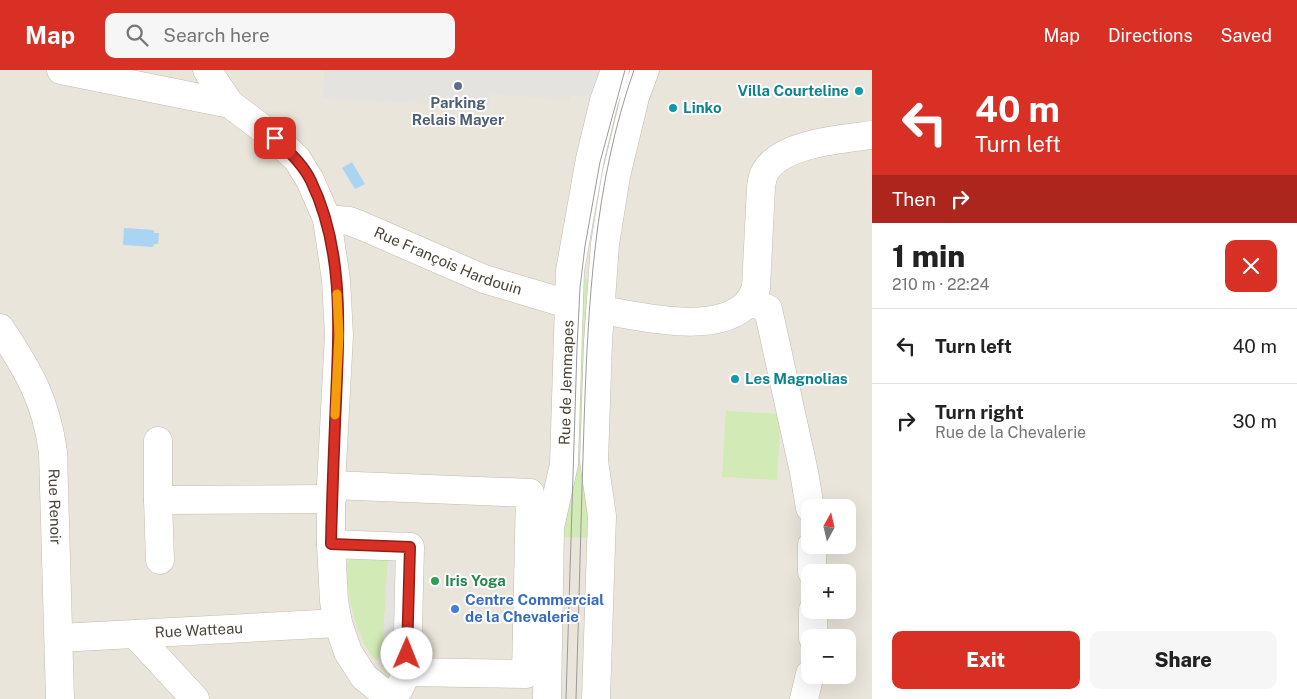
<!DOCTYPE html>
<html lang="en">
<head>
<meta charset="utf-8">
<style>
	body { margin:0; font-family:"Public Sans",sans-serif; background:#f6f6f6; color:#222; height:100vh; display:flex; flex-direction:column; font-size:19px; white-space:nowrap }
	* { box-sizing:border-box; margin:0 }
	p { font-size:16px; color:#767676 }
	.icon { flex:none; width:28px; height:28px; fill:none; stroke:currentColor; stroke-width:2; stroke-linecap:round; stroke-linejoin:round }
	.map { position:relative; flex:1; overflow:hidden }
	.details { display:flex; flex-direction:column; background:#fff; width:425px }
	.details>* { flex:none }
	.top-card { background:#d93025; color:#fff; overflow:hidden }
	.needle { width:32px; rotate:8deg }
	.buttons { position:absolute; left:801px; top:429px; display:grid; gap:10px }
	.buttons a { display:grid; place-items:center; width:55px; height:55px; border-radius:10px; background:#fff; box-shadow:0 5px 20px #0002; font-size:25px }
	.pin { position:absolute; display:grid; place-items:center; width:42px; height:42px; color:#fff; margin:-21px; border-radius:10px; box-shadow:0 2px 8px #0006 }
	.me { position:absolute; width:55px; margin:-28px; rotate:1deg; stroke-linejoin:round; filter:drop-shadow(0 0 4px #0008) }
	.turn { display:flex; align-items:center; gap:18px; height:105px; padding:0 20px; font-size:22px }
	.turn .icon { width:65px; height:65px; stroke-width:2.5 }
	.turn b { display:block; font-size:35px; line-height:42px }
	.then { display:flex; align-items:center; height:48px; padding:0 20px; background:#0003; gap:10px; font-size:19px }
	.round { display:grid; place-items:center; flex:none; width:52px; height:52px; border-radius:10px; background:#f6f6f6 }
	.overview { display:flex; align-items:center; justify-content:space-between; height:85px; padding:0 20px }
	h1 { font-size:30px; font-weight:800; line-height:38px }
	.primary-button { display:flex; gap:10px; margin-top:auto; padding:10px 20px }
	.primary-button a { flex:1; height:58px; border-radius:10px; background:#d93025; color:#fff; font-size:20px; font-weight:800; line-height:58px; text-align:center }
	.primary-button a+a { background:#f6f6f6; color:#222 }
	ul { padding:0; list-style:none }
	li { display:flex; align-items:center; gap:15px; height:75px; padding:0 20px; border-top:1px solid #e0e0e0 }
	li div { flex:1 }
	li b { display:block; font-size:19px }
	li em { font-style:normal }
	header { display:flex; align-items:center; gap:30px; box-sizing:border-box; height:70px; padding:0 25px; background:#d93025; color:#fff }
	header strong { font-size:24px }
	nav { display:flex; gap:28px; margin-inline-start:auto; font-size:18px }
	.search { width:350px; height:45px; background:#f6f6f6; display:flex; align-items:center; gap:12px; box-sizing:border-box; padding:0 18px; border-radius:10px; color:#767676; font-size:19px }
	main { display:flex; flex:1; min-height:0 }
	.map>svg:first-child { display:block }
	.residential { fill:#eae5da; fill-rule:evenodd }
	.green { fill:#d2eab5 }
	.parking { fill:#e5e3e0 }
	.water { fill:#a9d4f2 }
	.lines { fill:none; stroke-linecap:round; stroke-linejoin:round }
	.minor-casing { stroke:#c2bbae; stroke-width:29 }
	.minor { stroke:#fff; stroke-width:28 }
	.tram { stroke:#9a9a9a; stroke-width:1 }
	.route-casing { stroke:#8d1f18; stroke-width:12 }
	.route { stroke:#d93025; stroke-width:9 }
	.slow { stroke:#f59e0b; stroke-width:9 }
	.service-dot { fill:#5c6f8a; stroke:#fff; stroke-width:2 }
	.culture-dot { fill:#0f9aa8; stroke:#fff; stroke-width:2 }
	.leisure-dot { fill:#2e9e5b; stroke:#fff; stroke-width:2 }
	.shop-dot { fill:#3f7fe0; stroke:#fff; stroke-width:2 }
	.labels { text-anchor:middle; stroke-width:4; stroke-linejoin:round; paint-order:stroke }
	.culture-label { font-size:15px; font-weight:bold; fill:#0d838f; stroke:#fff; text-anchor:start }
	.service-label { font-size:15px; font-weight:bold; fill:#4e5e75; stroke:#fff }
	.street-label { font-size:15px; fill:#4b4439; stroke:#fff }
	.leisure-label { font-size:15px; font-weight:bold; fill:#27864d; stroke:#fff; text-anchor:start }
	.shop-label { font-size:15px; font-weight:bold; fill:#366cbe; stroke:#fff; text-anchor:start }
</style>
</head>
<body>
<header>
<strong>Map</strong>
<div class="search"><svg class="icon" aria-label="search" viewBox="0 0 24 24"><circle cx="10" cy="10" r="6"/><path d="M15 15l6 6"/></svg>Search here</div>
<nav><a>Map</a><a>Directions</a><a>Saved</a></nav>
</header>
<main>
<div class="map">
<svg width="872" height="629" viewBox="0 0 872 629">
	<rect width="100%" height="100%" fill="#f6f3ec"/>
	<path class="residential" d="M 0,0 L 872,0 L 872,629 L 0,629 ZM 810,438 L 848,438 L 848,475 L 810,475 ZM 810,502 L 848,502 L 848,540 L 810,540 ZM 810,568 L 848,568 L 848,605 L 810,605 Z"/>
	<g class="green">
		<polygon points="573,208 596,210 598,468 558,467"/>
		<polygon points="726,341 781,344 777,410 722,407"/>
		<path d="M 350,488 L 388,489 L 382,586 L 378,591 C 360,582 339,506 350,488 Z"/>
	</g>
	<g class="parking">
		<polygon points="324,0 599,0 591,26 570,26 570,30 490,24 489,38 323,28"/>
		<polygon points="388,489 401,492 398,591 382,586"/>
	</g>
	<g class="water">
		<polygon points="352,92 365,114 355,119 342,98"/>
		<polygon points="124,158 154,160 154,163 159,163 158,174 154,174 153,177 123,175"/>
	</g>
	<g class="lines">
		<g class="minor-casing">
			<g id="minor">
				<polyline points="61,0 230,34 275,68 297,89 310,110 327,149 336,210 339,265 331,415 331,474 334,531 338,553 348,582 364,607 392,629"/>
				<polyline points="207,0 230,34"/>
				<path id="s1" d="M 327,149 L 349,151 L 360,155 L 484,209 L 568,234"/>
				<polyline points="749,231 768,239 804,402 810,438"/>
				<path d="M 601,240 C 641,246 717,267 749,232 C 752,228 754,222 756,218 L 761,117 C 762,112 762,107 765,102 C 781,73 842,69 872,65"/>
				<path id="s2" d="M 0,258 C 29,301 46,331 53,382 L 60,629"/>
				<polyline points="158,371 158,430 160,490"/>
				<polyline points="331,415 530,423 526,604 407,602"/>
				<polyline points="158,430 332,429"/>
				<polyline points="331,474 410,477 407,602 399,619"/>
				<polyline points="812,502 812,475"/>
				<polyline points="813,540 813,568"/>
				<polyline points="135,564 195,629"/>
				<path id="s3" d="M 59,568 L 338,553"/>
				<path id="s4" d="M 547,629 L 550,457 L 564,394 L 570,201 L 590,89 L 604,31 L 615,0"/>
				<polyline points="596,629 602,446 594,391 598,272 605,174 616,106 635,27 645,0"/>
				<polyline points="804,629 810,604"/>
			</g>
		</g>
		<use href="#minor" class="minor"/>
		<g class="tram">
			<polyline points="566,629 577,278 580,218 585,176 600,92 625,0"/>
			<path d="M 576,629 C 579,537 581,445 584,354 C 588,235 594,113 634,0"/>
		</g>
	</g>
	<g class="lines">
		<g class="route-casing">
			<path id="route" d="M 275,68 C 288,81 303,94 311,111 C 344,179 339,257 336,330 C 334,378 332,426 331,474 L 410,477 L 407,584"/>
		</g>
		<use href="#route" class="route"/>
		<polyline class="slow" points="335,345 339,265 337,224"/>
	</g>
	<circle class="service-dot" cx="458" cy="16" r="5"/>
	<g class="culture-dot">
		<circle cx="859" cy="21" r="5"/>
		<circle cx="673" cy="38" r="5"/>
		<circle cx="735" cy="309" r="5"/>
	</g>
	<circle class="leisure-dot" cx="435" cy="511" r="5"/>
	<circle class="shop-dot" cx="455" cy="539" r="5"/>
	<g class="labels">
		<g class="culture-label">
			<text x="849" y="26" text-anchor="end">Villa Courteline</text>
			<text x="683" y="43">Linko</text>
			<text x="745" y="314">Les Magnolias</text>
		</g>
		<g class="service-label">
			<text x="458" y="38">Parking<tspan x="458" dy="17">Relais Mayer</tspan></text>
		</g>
		<g class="street-label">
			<text dy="5" stroke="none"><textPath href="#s1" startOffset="129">Rue François Hardouin</textPath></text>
			<text dy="5" stroke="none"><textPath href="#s4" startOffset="318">Rue de Jemmapes</textPath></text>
			<text dy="5" stroke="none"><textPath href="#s2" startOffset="191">Rue Renoir</textPath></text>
			<text dy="5" stroke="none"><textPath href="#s3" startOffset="140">Rue Watteau</textPath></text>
		</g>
		<g class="leisure-label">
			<text x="445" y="516">Iris Yoga</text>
		</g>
		<g class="shop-label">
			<text x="465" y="535">Centre Commercial<tspan x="465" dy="17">de la Chevalerie</tspan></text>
		</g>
	</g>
</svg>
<div class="buttons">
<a><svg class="needle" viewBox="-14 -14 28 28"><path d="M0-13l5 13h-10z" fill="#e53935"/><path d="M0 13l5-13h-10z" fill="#767676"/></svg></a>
<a>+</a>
<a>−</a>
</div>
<div class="pin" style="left:275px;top:68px;background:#d93025"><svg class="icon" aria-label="arrive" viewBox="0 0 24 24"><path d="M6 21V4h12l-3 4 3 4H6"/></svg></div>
<svg class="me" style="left:407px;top:584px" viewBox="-20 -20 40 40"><circle r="19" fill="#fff"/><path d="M0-13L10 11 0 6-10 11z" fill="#d93025"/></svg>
</div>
<section class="details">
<div class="top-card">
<div class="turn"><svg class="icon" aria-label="left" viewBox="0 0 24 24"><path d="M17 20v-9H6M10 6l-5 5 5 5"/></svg><div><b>40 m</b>Turn left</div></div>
<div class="then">Then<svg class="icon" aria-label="right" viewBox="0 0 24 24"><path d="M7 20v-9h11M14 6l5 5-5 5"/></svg></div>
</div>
<div class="overview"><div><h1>1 min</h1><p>210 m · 22:24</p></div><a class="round" style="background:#d93025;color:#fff"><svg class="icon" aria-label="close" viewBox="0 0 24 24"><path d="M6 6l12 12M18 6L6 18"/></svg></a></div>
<ul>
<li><svg class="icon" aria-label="left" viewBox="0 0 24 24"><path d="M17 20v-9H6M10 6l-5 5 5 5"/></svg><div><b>Turn left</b></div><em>40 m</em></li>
<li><svg class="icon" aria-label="right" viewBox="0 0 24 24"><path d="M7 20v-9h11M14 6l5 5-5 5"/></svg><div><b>Turn right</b><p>Rue de la Chevalerie</p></div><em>30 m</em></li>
</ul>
<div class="primary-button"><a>Exit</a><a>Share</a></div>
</section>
</main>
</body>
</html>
